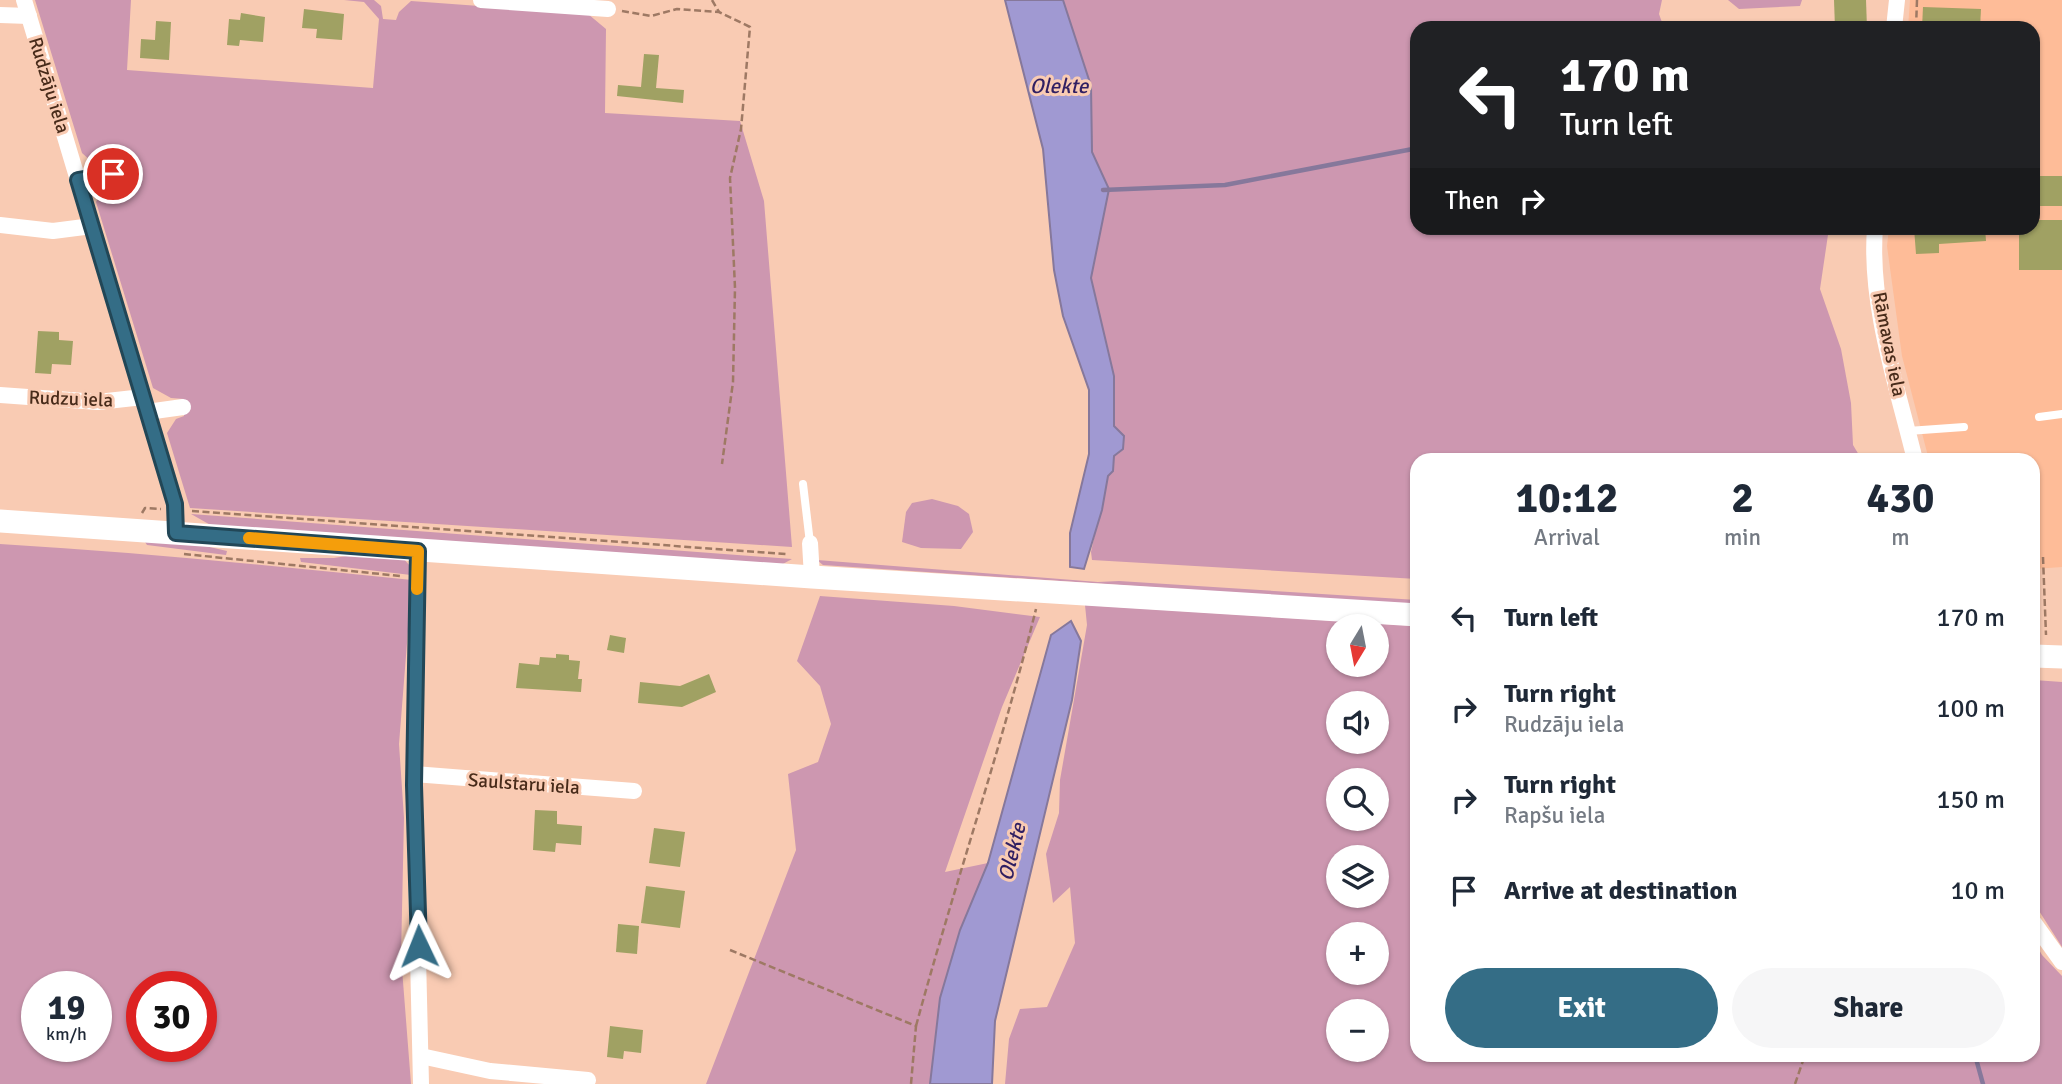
<!DOCTYPE html>
<html lang="en">
<head>
<meta charset="utf-8">
<style>
	body { margin:0; font-family:Signika,sans-serif; background:#f6f6f7; color:#1f2937; height:100vh; display:flex; flex-direction:column; font-size:26px; white-space:nowrap }
	* { box-sizing:border-box; margin:0 }
	p { font-size:23px; color:#747a83 }
	.icon { flex:none; width:38px; height:38px; fill:none; stroke:currentColor; stroke-width:2; stroke-linecap:round; stroke-linejoin:round }
	.map { position:relative; flex:1; overflow:hidden }
	.drawer { position:absolute; left:1410px; top:453px; width:630px; height:609px; display:flex; flex-direction:column; background:#fff; border-radius:21px; box-shadow:0 2px 5px #0004 }
	.drawer>* { flex:none }
	.guide { position:absolute; left:1410px; top:21px; width:630px; height:214px; border-radius:21px; box-shadow:0 2px 5px #0004; background:#202124; color:#fff; overflow:hidden }
	.needle { width:46px; rotate:190deg }
	.fabs { position:absolute; left:1326px; top:614px; display:grid; gap:14px }
	.fabs a { display:grid; place-items:center; width:63px; height:63px; border-radius:50%; background:#fff; box-shadow:0 2px 5px #0004; font-size:35px }
	.speed { position:absolute; left:21px; top:971px; display:flex; gap:14px; font-size:35px; font-weight:700; text-align:center }
	.speed>* { display:grid; place-content:center; width:91px; height:91px; border-radius:50%; background:#fff; box-shadow:0 2px 5px #0004; line-height:1 }
	.speed small { font-size:18px; font-weight:400 }
	.speed .limit { border:10px solid #d22; background:#fff; color:#111 }
	.pin { position:absolute; display:grid; place-items:center; width:60px; height:60px; color:#fff; margin:-30px; border:4px solid #fff; border-radius:50%; box-shadow:0 2px 7px #0007 }
	.me { position:absolute; width:77px; margin:-38px; rotate:358deg; stroke-linejoin:round; filter:drop-shadow(0 0 5px #0008) }
	.turn { display:flex; align-items:center; gap:24px; height:147px; padding:0 35px; font-size:32px }
	.turn .icon { width:91px; height:91px; stroke-width:2.5 }
	.turn b { display:block; font-size:49px; line-height:60px }
	.then { display:flex; align-items:center; height:66px; padding:0 35px; background:#0003; gap:14px; font-size:26px }
	.eta { display:flex; justify-content:space-evenly; align-items:center; height:119px; text-align:center }
	.eta b { font-size:42px; font-weight:700; line-height:49px }
	.cta { display:flex; gap:14px; margin-top:auto; padding:14px 35px }
	.cta a { flex:1; height:80px; border-radius:42px; background:#346d86; color:#fff; font-size:28px; font-weight:700; line-height:80px; text-align:center }
	.cta a+a { background:#f6f6f7; color:#1f2937 }
	ul { padding:0; list-style:none }
	li { display:flex; align-items:center; gap:21px; height:91px; padding:0 35px }
	li div { flex:1 }
	li b { display:block; font-size:26px }
	li em { font-style:normal }
	.map>svg:first-child { display:block }
	.built { fill:#febc98 }
	.green { fill:#cd97b0; fill-rule:evenodd }
	.water { fill:#a099d2; stroke:#86789b; stroke-width:2 }
	.lines { fill:none; stroke-linecap:round; stroke-linejoin:round }
	.stream { stroke:#86789b; stroke-width:4.5 }
	.building { fill:#a0a163 }
	.path { stroke:#9e7964; stroke-width:2.5; stroke-dasharray:7 3.5; stroke-linecap:butt }
	.lane { stroke:#fff; stroke-width:8 }
	.street { stroke:#fff; stroke-width:16 }
	.secondary { stroke:#fff; stroke-width:23 }
	.route-casing { stroke:#224757; stroke-width:18 }
	.route { stroke:#346d86; stroke-width:12 }
	.slow { stroke:#f59e0b; stroke-width:12 }
	.labels { text-anchor:middle; stroke-width:6; stroke-linejoin:round; paint-order:stroke }
	.street-label { font-size:19px; fill:#482b1a; stroke:#f9cbb3 }
	.water-label { font-size:21px; font-style:italic; fill:#301f62; stroke:#f9cbb3 }
</style>
</head>
<body>
<div class="map">
<svg width="2062" height="1084" viewBox="0 0 2062 1084">
	<rect width="100%" height="100%" fill="#f9cbb3"/>
	<polygon class="built" points="1910,0 2062,0 2062,567 2034,569 2034,460 1929,460 1902,356 1887,246 1889,228 2034,228 2034,28 1908,28"/>
	<g class="green">
		<polygon points="35,0 131,0 127,70 373,88 379,19 364,2 344,0 374,0 381,6 383,19 396,20 399,12 411,1 588,14 606,29 605,113 740,121 764,201 792,547 190,508 167,433 176,419 184,416 184,399 171,398 153,388 96,202 104,187 118,181 115,164 92,162 82,153"/>
		<polygon points="1063,0 1662,0 1659,14 1664,28 1418,28 1418,228 1829,228 1820,289 1841,349 1851,403 1853,445 1862,460 1418,460 1417,579 1092,560 1091,552 1108,475 1113,471 1114,456 1119,453 1114,427 1114,376 1091,278 1109,189 1092,152 1091,86"/>
		<polygon points="1728,0 1802,0 1800,6 1739,9"/>
		<polygon points="932,499 958,506 969,514 973,532 961,549 921,548 902,542 906,512 912,503"/>
		<polygon points="191,514 792,559 781,565 214,527"/>
		<polygon points="143,539 188,542 227,551 226,555 147,545"/>
		<path d="M 0,544 C 138,552 275,566 412,580 L 399,744 L 404,818 L 401,956 L 411,1084 L 0,1084 ZM 37,987 L 96,987 L 96,1046 L 37,1046 ZM 142,987 L 201,987 L 201,1046 L 142,1046 Z"/>
		<polygon points="358,554 403,558 410,566 411,575 301,562 300,558 334,558"/>
		<polygon points="817,560 1098,582 1119,581 1417,600 1417,605 823,565"/>
		<polygon points="820,596 954,606 1040,617 1002,707 945,872 988,863 960,930 940,998 930,1084 706,1084 796,850 788,774 818,762 831,724 820,686 797,661"/>
		<path d="M 1085,605 L 1417,626 L 1418,1055 L 2034,1055 L 2034,941 L 2042,955 L 2062,976 L 2062,1084 L 1005,1084 L 1009,1039 L 1020,1009 L 1047,1007 L 1075,943 L 1070,887 L 1053,903 L 1046,854 L 1059,813 L 1060,780 L 1087,625 ZM 1339,626 L 1377,626 L 1377,665 L 1339,665 ZM 1339,704 L 1377,704 L 1377,742 L 1339,742 ZM 1339,780 L 1377,780 L 1377,819 L 1339,819 ZM 1339,858 L 1377,858 L 1377,896 L 1339,896 ZM 1339,934 L 1377,934 L 1377,973 L 1339,973 ZM 1339,1012 L 1377,1012 L 1377,1050 L 1339,1050 Z"/>
		<polygon points="2034,680 2062,682 2062,947 2034,903"/>
	</g>
	<g class="water">
		<polygon points="1005,0 1063,0 1091,86 1092,152 1109,189 1091,278 1114,376 1114,426 1124,436 1123,449 1114,456 1113,471 1108,476 1102,510 1084,569 1070,567 1070,533 1089,454 1089,390 1063,316 1054,270 1043,149"/>
		<polygon points="1071,621 1081,641 1072,700 995,1021 992,1084 930,1084 940,998 960,930 988,863 1051,635"/>
	</g>
	<g class="lines">
		<g class="stream">
			<polyline points="1103,190 1225,185 1418,148"/>
			<polyline points="1975,1055 1983,1084"/>
		</g>
	</g>
	<g class="building">
		<polygon points="1834,0 1866,0 1867,28 1835,28"/>
		<polygon points="1923,7 1981,9 1980,28 1922,28"/>
		<polygon points="304,9 344,14 342,40 316,38 317,29 302,28"/>
		<polygon points="241,13 265,17 263,42 240,40 239,46 227,45 229,19 240,20"/>
		<polygon points="156,21 171,22 169,60 140,58 141,39 155,40"/>
		<polygon points="644,54 659,55 656,88 684,90 683,103 617,96 618,85 641,87"/>
		<rect x="2034" y="176" width="28" height="30"/>
		<polygon points="2034,220 2062,220 2062,270 2019,270 2019,228 2034,228"/>
		<polygon points="1914,228 1985,228 1986,241 1939,244 1939,253 1916,254"/>
		<polygon points="38,331 59,332 59,340 73,341 71,365 52,364 51,374 35,373"/>
		<polygon points="610,635 626,638 624,653 607,650"/>
		<polygon points="556,654 569,655 569,660 580,661 578,679 582,679 581,692 516,688 519,663 539,665 540,657 556,658"/>
		<polygon points="709,674 716,692 682,707 638,703 640,682 680,686"/>
		<polygon points="535,810 557,811 557,824 582,826 581,845 556,843 555,852 533,850"/>
		<polygon points="654,828 685,832 680,867 649,863"/>
		<polygon points="646,886 685,891 680,928 641,923"/>
		<polygon points="618,924 639,926 637,954 616,952"/>
		<polygon points="610,1026 643,1030 641,1053 624,1051 623,1059 607,1057"/>
	</g>
	<g class="lines">
		<g class="path">
			<polyline points="712,0 719,12"/>
			<polyline points="622,11 651,16 677,9 719,12 750,27 741,129 730,178 735,288 733,382 722,464"/>
			<polyline points="1916,28 1917,0"/>
			<polyline points="192,511 786,554"/>
			<polyline points="142,513 145,508 161,509"/>
			<polyline points="184,554 400,576"/>
			<polyline points="2043,557 2046,635"/>
			<polyline points="730,950 916,1026 911,1084"/>
			<path d="M 916,1026 C 954,886 1001,749 1036,609"/>
			<polyline points="1795,1084 1805,1055"/>
		</g>
		<g class="lane">
			<polyline points="2039,417 2062,414"/>
			<polyline points="1908,431 1964,427"/>
			<polyline points="803,484 810,543"/>
		</g>
		<g class="street">
			<polyline points="24,0 175,504 176,533"/>
			<polyline points="481,0 608,9"/>
			<polyline points="0,15 29,16"/>
			<polyline points="1894,28 1897,0"/>
			<polyline points="78,180 114,174"/>
			<polyline points="0,225 53,231 92,226"/>
			<path d="M 1875,228 C 1869,305 1897,386 1915,460"/>
			<polyline points="0,395 98,402 143,397"/>
			<polyline points="147,412 183,407"/>
			<polyline points="810,543 812,577"/>
			<polyline points="418,551 414,785 421,1084"/>
			<polyline points="414,774 634,791"/>
			<polyline points="2034,923 2062,962"/>
			<polyline points="421,1056 490,1071 588,1080"/>
		</g>
		<g class="secondary">
			<polyline points="0,521 812,577 1418,615"/>
			<polyline points="2034,656 2062,657"/>
		</g>
	</g>
	<g class="lines">
		<g class="route-casing">
			<polyline id="route" points="113,174 78,180 175,504 176,533 418,551 414,785 419,946"/>
		</g>
		<use href="#route" class="route"/>
		<polyline class="slow" points="249,538 418,551 417,589"/>
	</g>
	<g class="labels">
		<g class="street-label">
			<text transform="translate(50 85) rotate(73)" y="7">Rudzāju iela</text>
			<text transform="translate(1890 344) rotate(79)" y="7">Rāmavas iela</text>
			<text transform="translate(71 398) rotate(2)" y="7">Rudzu iela</text>
			<text transform="translate(524 783) rotate(4)" y="7">Saulstaru iela</text>
		</g>
		<g class="water-label">
			<text x="1059" y="93">Olekte</text>
			<text transform="translate(1012 852) rotate(-76)" y="7">Olekte</text>
		</g>
	</g>
</svg>
<div class="fabs">
<a><svg class="needle" viewBox="-14 -14 28 28"><path d="M0-13l5 13h-10z" fill="#e53935"/><path d="M0 13l5-13h-10z" fill="#747a83"/></svg></a>
<a><svg class="icon" aria-label="sound" viewBox="0 0 24 24"><path d="M4 9h4l5-4v14l-5-4H4zM17 9q2 3 0 6"/></svg></a>
<a><svg class="icon" aria-label="search" viewBox="0 0 24 24"><circle cx="10" cy="10" r="6"/><path d="M15 15l6 6"/></svg></a>
<a><svg class="icon" aria-label="layers" viewBox="0 0 24 24"><path d="M12 4l9 5-9 5-9-5zM3 14l9 5 9-5"/></svg></a>
<a>+</a>
<a>−</a>
</div>
<div class="speed"><div>19<small>km/h</small></div><div class="limit">30</div></div>
<div class="pin" style="left:113px;top:174px;background:#d93025"><svg class="icon" aria-label="arrive" viewBox="0 0 24 24"><path d="M6 21V4h12l-3 4 3 4H6"/></svg></div>
<svg class="me" style="left:419px;top:946px" viewBox="-20 -20 40 40"><path d="M0-17L14 15 0 8-14 15z" fill="#346d86" stroke="#fff" stroke-width="4"/></svg>
<div class="guide">
<div class="turn"><svg class="icon" aria-label="left" viewBox="0 0 24 24"><path d="M17 20v-9H6M10 6l-5 5 5 5"/></svg><div><b>170 m</b>Turn left</div></div>
<div class="then">Then<svg class="icon" aria-label="right" viewBox="0 0 24 24"><path d="M7 20v-9h11M14 6l5 5-5 5"/></svg></div>
</div>
<section class="drawer">
<div class="eta">
<div><b>10:12</b><p>Arrival</p></div>
<div><b>2</b><p>min</p></div>
<div><b>430</b><p>m</p></div>
</div>
<ul>
<li><svg class="icon" aria-label="left" viewBox="0 0 24 24"><path d="M17 20v-9H6M10 6l-5 5 5 5"/></svg><div><b>Turn left</b></div><em>170 m</em></li>
<li><svg class="icon" aria-label="right" viewBox="0 0 24 24"><path d="M7 20v-9h11M14 6l5 5-5 5"/></svg><div><b>Turn right</b><p>Rudzāju iela</p></div><em>100 m</em></li>
<li><svg class="icon" aria-label="right" viewBox="0 0 24 24"><path d="M7 20v-9h11M14 6l5 5-5 5"/></svg><div><b>Turn right</b><p>Rapšu iela</p></div><em>150 m</em></li>
<li><svg class="icon" aria-label="arrive" viewBox="0 0 24 24"><path d="M6 21V4h12l-3 4 3 4H6"/></svg><div><b>Arrive at destination</b></div><em>10 m</em></li>
</ul>
<div class="cta"><a>Exit</a><a>Share</a></div>
</section>
</div>
</body>
</html>
